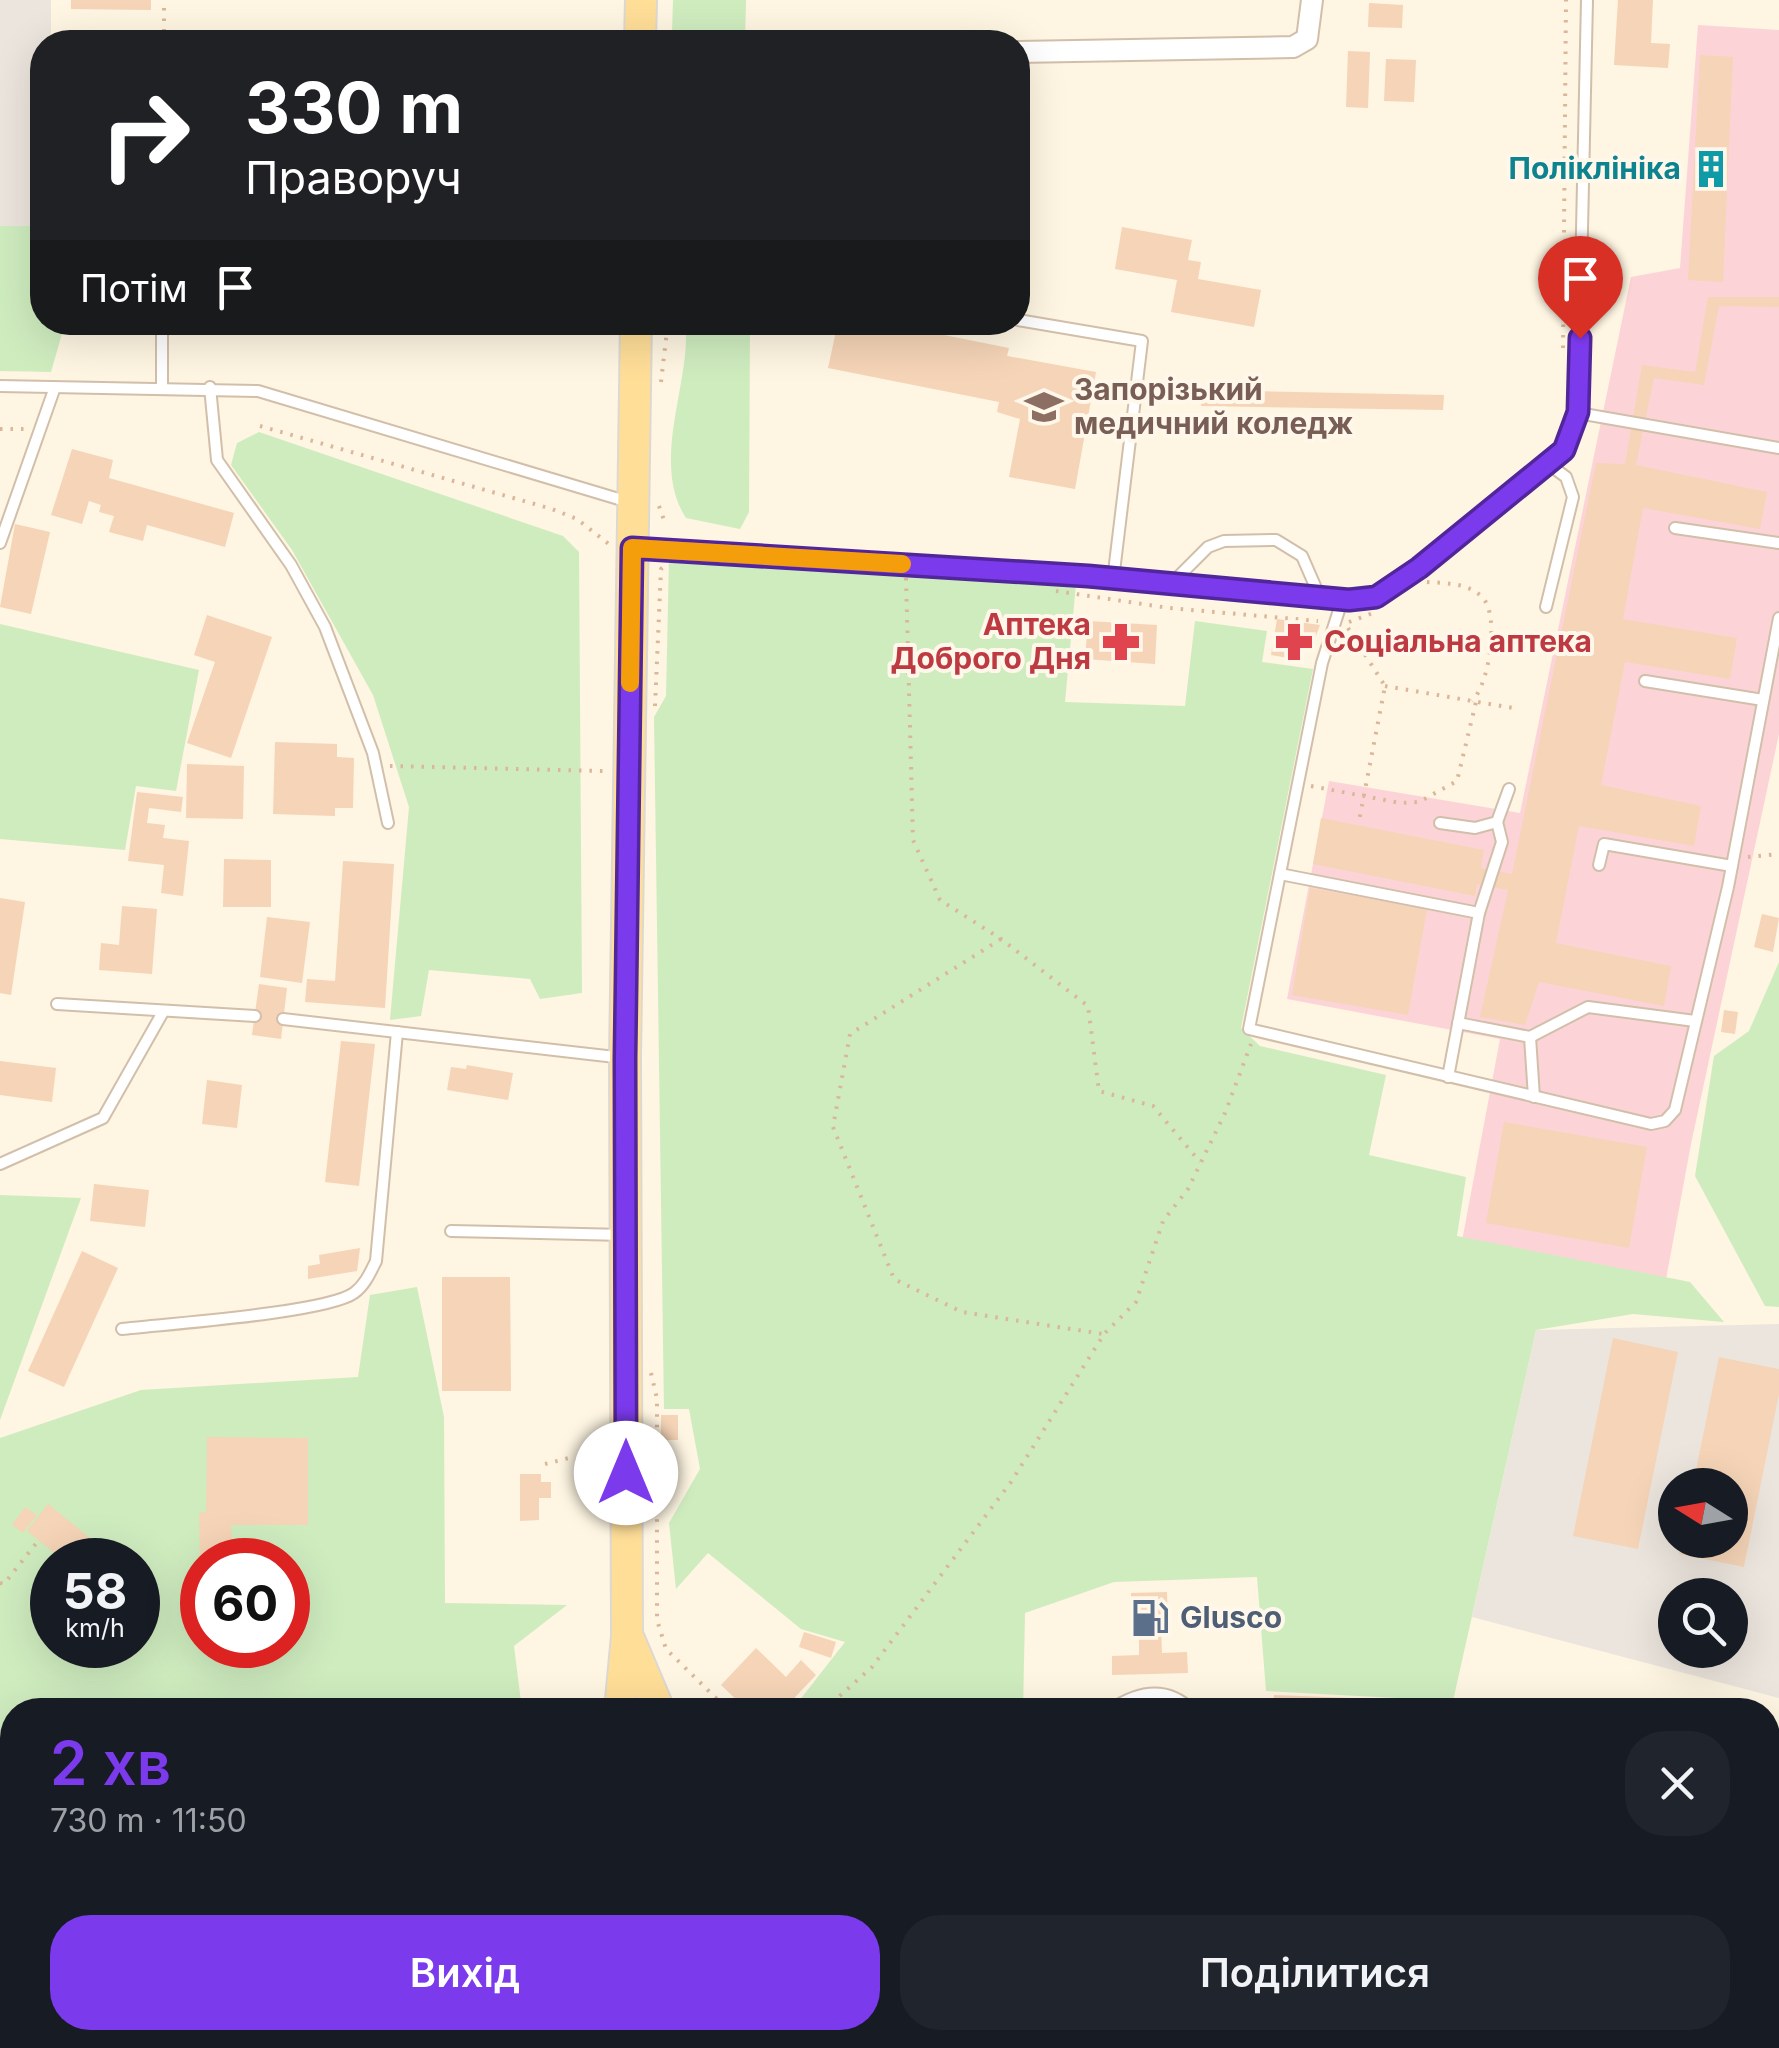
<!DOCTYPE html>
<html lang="uk">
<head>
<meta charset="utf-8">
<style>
	body { margin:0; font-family:Inter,sans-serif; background:#20242c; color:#f1f3f6; height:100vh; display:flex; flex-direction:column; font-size:38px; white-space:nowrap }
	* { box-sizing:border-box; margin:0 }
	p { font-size:32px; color:#9ea1a6 }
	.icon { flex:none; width:55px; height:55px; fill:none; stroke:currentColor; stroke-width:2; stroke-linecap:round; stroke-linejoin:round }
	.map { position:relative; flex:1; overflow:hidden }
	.panel { position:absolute; left:0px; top:1698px; width:1780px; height:352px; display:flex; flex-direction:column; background:#171b24; border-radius:40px 40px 0 0; box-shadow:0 10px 40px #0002 }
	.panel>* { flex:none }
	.top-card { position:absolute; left:30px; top:30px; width:1000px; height:305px; border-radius:40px; box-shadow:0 10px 40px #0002; background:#202124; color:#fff; overflow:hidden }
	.needle { width:65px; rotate:281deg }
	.controls { position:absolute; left:1658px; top:1468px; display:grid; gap:20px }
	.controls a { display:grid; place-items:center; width:90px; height:90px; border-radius:50%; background:#171b24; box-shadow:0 10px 40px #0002; font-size:50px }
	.speed { position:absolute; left:30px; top:1538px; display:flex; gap:20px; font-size:50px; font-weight:700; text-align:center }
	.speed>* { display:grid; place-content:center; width:130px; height:130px; border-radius:50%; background:#171b24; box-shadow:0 10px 40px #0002; line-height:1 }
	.speed small { font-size:25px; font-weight:400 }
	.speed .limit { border:15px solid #d22; background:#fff; color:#111 }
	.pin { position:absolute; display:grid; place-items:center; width:85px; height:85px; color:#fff; margin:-102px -42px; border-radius:50% 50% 50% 0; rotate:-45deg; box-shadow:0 0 10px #0007 }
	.pin .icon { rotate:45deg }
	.me { position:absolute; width:110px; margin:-55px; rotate:0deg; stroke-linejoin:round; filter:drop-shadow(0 0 8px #0008) }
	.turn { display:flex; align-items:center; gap:35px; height:210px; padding:0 50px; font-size:45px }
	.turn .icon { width:130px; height:130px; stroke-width:2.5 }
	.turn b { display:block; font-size:70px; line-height:85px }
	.then { display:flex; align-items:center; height:95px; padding:0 50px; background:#0003; gap:20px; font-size:38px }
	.round { display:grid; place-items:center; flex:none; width:105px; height:105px; border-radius:40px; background:#20242c }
	.head { display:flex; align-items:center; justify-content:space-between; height:170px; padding:0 50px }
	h1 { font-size:60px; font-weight:600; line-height:75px; color:#7c3aed }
	.primary-button { display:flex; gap:20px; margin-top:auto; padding:20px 50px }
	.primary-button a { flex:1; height:115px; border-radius:40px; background:#7c3aed; color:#fff; font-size:40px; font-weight:600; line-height:115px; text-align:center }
	.primary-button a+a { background:#20242c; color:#f1f3f6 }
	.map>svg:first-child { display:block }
	.industrial { fill:#ece5dd; fill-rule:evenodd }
	.medical { fill:#fcd4d7 }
	.green { fill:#cfecbf; fill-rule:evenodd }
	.building { fill:#f5d4b7 }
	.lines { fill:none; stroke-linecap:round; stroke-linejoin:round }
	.service-casing { stroke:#d2bfaa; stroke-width:14 }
	.minor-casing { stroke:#d2bfaa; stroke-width:24 }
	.primary-casing { stroke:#ded8d3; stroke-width:34 }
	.trunk-casing { stroke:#ded8d3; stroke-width:36 }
	.path { stroke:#dab79a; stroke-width:4; stroke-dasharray:2.5 8; stroke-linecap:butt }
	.service { stroke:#fff; stroke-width:10 }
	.minor { stroke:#fff; stroke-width:20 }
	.primary { stroke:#ffde98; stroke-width:30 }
	.trunk { stroke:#feca96; stroke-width:32 }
	.route-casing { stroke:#51269a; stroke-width:25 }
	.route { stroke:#7c3aed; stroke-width:18 }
	.slow { stroke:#f59e0b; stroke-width:18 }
	.labels { text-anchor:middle; stroke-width:8; stroke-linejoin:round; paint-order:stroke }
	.culture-label { font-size:30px; font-weight:bold; fill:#0d838f; stroke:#fff8ea; text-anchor:end }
	.education-label { font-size:30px; font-weight:bold; fill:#785e54; stroke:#fff8ea; text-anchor:start }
	.health-label { font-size:30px; font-weight:bold; fill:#be3a42; stroke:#fff8ea; text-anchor:end }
	.service-label { font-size:30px; font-weight:bold; fill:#4e5e75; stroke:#fff8ea; text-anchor:start }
</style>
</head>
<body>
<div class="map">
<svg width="1779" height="2048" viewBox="0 0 1779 2048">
	<rect width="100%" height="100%" fill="#fef5e2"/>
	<g class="industrial">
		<polygon points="0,0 51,0 51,42 42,42 42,226 0,226"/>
		<path d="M 1779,1324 L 1779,1698 L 1472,1617 L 1536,1330 ZM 1675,1485 L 1730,1485 L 1730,1540 L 1675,1540 ZM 1675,1595 L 1730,1595 L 1730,1650 L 1675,1650 Z"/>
	</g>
	<polygon class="medical" points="1698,25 1779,30 1779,734 1691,1144 1662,1301 1458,1262 1500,1039 1287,999 1329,781 1520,813 1631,277 1680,268"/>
	<g class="green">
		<polygon points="673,0 746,0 745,42 686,42 672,33"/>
		<polygon points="0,226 42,226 42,322 65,323 51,372 0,371"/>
		<path d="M 685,323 L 750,323 L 749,512 L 740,529 L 686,518 C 649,461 693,378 685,323 Z"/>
		<polygon points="259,432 563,536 579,552 582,993 540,999 530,979 429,970 421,1016 390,1020 409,807 373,695 292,550 231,465 237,443"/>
		<polygon points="669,558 1076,584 1065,702 1185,706 1195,621 1267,631 1262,662 1313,669 1241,1028 1260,1046 1386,1075 1369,1155 1466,1177 1457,1236 1690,1282 1724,1322 1633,1314 1536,1330 1453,1701 1266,1691 1257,1577 1114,1582 1025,1613 1023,1710 792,1710 845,1642 801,1629 708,1553 676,1589 669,1523 700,1469 689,1409 664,1409 654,717 666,696"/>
		<polygon points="0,624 199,670 176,791 136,786 125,850 0,839"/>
		<polygon points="1779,962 1779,1307 1765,1306 1695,1176 1714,1056 1749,1031"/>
		<polygon points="0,1195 81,1198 0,1420"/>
		<path d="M 417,1287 L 444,1417 L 445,1603 L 567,1605 L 514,1646 L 521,1702 L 532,1710 L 12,1710 L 12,1820 L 0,1820 L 0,1438 L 141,1390 L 358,1377 L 370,1295 ZM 52,1560 L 138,1560 L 138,1645 L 52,1645 ZM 202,1560 L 288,1560 L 288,1645 L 202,1645 Z"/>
		<polygon points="0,1854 12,1854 12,2038 535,2038 531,2048 0,2048"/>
	</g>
	<g class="building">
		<polygon points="71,0 151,0 151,10 71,9"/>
		<polygon points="1618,0 1653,0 1651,43 1670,44 1668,68 1614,65"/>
		<polygon points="1369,3 1403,5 1402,28 1368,27"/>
		<polygon points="1348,51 1370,52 1368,108 1346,107"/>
		<polygon points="1700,55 1733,57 1723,282 1688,280"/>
		<polygon points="1386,59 1416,60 1414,102 1384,101"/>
		<polygon points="1122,227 1192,240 1188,260 1201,262 1198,279 1261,290 1254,327 1171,312 1177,280 1115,269"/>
		<polygon points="1708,297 1779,297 1779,307 1719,306 1704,385 1654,378 1636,465 1767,492 1760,529 1643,508 1623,619 1737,638 1730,679 1625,662 1601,785 1701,806 1694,846 1579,826 1556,943 1671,966 1664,1006 1539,982 1525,1025 1480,1017 1508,890 1477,884 1475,896 1313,864 1321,818 1484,850 1481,868 1512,874 1596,463 1625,464 1642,365 1695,372"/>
		<polygon points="838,322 879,322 1009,348 1007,356 1096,372 1075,489 1009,477 1020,419 997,412 999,402 828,368"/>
		<polygon points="1201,390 1444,395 1443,410 1201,406"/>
		<polygon points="72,449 113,460 109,478 234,513 225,547 147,525 143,541 109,532 114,516 99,512 101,505 89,501 82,524 51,515"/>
		<polygon points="15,524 50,532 31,614 0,607"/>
		<polygon points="207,615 272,637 231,758 187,743 215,662 194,655"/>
		<polygon points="1277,619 1320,625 1311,649 1302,652 1300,660 1271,655"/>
		<polygon points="1088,621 1157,625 1155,664 1085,659"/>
		<polygon points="275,742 337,744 337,757 354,758 353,808 335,808 335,816 273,814"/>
		<polygon points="187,764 244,766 243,819 186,818"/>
		<polygon points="137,792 183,797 181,812 149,808 147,823 165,825 163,838 189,841 183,896 161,893 164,865 128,861"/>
		<polygon points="224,859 271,860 271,907 223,907"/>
		<polygon points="343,861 394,864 385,1008 305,1002 307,979 335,981"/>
		<polygon points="1310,888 1427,909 1408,1015 1292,995"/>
		<polygon points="0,898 25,902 11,995 0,993"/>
		<polygon points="122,906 157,909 152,974 99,970 101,943 119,945"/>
		<polygon points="1762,914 1779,918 1773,952 1754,947"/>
		<polygon points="267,917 310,922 302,983 260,977"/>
		<polygon points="259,984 287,988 281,1039 252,1035"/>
		<polygon points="1724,1010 1738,1012 1735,1034 1721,1032"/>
		<polygon points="341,1041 375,1044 359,1186 325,1182"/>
		<polygon points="0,1061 56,1068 52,1102 0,1095"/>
		<polygon points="467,1065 513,1073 508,1100 447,1090 451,1067 466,1069"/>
		<polygon points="207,1080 242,1085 237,1128 202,1124"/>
		<polygon points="1504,1122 1647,1147 1629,1248 1486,1223"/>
		<polygon points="94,1184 149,1190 145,1227 90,1221"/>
		<polygon points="360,1248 357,1271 308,1279 308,1266 320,1264 319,1255"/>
		<polygon points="82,1251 118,1268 64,1387 28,1371"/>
		<polygon points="442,1277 510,1277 511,1391 442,1391"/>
		<polygon points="1613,1338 1678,1352 1638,1549 1573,1536"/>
		<polygon points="1719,1357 1779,1369 1779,1394 1744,1567 1679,1554 1681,1540 1730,1540 1730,1485 1693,1485"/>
		<rect x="661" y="1415" width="17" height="25"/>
		<polygon points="207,1437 308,1438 308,1525 231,1525 233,1560 200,1560 199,1513 206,1512"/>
		<polygon points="520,1474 541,1474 541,1482 551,1482 551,1498 539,1498 539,1520 520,1521"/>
		<polygon points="48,1504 106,1551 99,1560 63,1560 27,1531"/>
		<polygon points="25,1507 37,1515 23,1533 12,1525"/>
		<polygon points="1167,1592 1168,1626 1161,1627 1162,1653 1187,1652 1188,1673 1112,1675 1112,1656 1139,1655 1139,1628 1132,1628 1131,1593"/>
		<polygon points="804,1632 836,1642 831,1658 799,1647"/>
		<polygon points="756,1648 786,1677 801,1660 816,1675 783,1710 747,1710 721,1685"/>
		<polygon points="1274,1695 1377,1699 1376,1710 1273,1710"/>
		<polygon points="1768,1907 1779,1907 1779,1947 1769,1948"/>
		<polygon points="1072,2038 1116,2038 1117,2046 1073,2048"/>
		<polygon points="1136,2038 1183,2038 1183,2048 1137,2048"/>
		<polygon points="1337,2038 1381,2038 1382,2048 1338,2048"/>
		<rect x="1474" y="2038" width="41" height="10"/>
	</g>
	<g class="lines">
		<g class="service-casing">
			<g id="service">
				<polyline points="1018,320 1142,341 1113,580"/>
				<polyline points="0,386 258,391 632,503"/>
				<polyline points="210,387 217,460 291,565 325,627 373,753 388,823"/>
				<polyline points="162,389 162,322"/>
				<polyline points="1578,413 1587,0"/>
				<polyline points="1675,528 1779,543"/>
				<polyline points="0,543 55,387"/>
				<polyline points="638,549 1088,577 1349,600 1376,597 1419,568 1564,450 1578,413 1779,448"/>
				<polyline points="1168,587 1208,547 1224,541 1276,540 1302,556 1319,595"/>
				<polyline points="1349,600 1340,607 1322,663 1249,1029 1651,1124 1665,1121 1675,1110 1728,887 1779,618"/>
				<polyline points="1546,607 1573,497 1566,477 1547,463"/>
				<polyline points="1645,681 1763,700"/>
				<polyline points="1440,823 1475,828 1497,822 1509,789"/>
				<polyline points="1599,865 1604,844 1732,866"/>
				<polyline points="1280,874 1479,913 1448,1077"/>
				<polyline points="1479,913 1502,842 1497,822"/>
				<polyline points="57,1004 255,1016"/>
				<polyline points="283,1019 624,1058"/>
				<polyline points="1458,1023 1530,1037 1534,1097"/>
				<polyline points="1530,1037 1588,1007 1695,1021"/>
				<polyline points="0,1164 103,1118 163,1012"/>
				<polyline points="451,1231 624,1235"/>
				<path d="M 122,1329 C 165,1324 326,1313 354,1293 C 365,1285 370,1273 376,1261 L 397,1032"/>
				<path d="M 1110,1710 C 1138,1691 1166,1685 1192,1710"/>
				<polyline points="1773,1897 1779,1777"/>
				<polyline points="940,2048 940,2038"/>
			</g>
		</g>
		<g class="minor-casing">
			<polyline id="minor" points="1018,52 1293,47 1307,39 1312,0"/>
		</g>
		<g class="primary-casing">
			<g id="primary">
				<polyline points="640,42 641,0"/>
				<polyline points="629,1639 659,1710"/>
				<polyline points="620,1710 627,1636 625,1058 636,322"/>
				<polyline points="541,2048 546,2038"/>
				<polyline points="605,2048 610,2038"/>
			</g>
		</g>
		<g class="trunk-casing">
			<g id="trunk">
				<polyline points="1768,1813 1779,1812"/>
				<polyline points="0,1844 12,1844"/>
			</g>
		</g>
		<g class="path">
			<polyline points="164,42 164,0"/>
			<polyline points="1563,348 1566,0"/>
			<polyline points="661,382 668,322"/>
			<polyline points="260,426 552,509 577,519 610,545"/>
			<polyline points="0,429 25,429"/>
			<polyline points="659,506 664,520"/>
			<polyline points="906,578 913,840 940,900 1001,939 1088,1006 1099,1091 1153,1106 1200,1162"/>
			<path d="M 1427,582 C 1445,583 1467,583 1481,596 C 1501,613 1489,685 1472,701"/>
			<polyline points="1056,591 1169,608 1318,621"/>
			<polyline points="1349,622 1373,613"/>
			<polyline points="1348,628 1385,686 1359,821"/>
			<polyline points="1385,686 1513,708"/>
			<polyline points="655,706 661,569 668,564"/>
			<polyline points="390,766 605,771"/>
			<polyline points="1311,786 1400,803 1419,802 1457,781 1476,702"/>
			<polyline points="1748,857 1779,854"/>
			<polyline points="1001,939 850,1034 833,1127 894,1279 962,1312 1103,1334"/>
			<polyline points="651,1373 657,1399 657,1620 666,1649 728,1710"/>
			<polyline points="545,1464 569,1458 602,1466"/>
			<polyline points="0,1583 4,1584 38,1541"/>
			<polyline points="824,1710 872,1667 1011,1482 1104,1334 1136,1302 1163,1221 1188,1189 1225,1113 1251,1044"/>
		</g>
		<use href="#service" class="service"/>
		<use href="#minor" class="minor"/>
		<use href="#primary" class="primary"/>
		<use href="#trunk" class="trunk"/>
	</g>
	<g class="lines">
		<g class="route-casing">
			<polyline id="route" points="626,1473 625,1058 632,548 1088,576 1349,600 1376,597 1419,568 1564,450 1578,412 1580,338"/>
		</g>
		<use href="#route" class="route"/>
		<polyline class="slow" points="630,683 632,548 902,564"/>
	</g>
	<defs>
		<g id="building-bare" transform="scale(3)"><path d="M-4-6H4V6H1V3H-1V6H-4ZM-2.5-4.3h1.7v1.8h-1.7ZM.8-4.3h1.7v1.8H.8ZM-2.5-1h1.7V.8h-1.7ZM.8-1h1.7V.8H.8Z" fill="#0f9aa8" stroke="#fff8ea" stroke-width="2.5" paint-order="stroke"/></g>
		<g id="university-bare" transform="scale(3)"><path d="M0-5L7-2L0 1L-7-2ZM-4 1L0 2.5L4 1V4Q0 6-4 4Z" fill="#8d6e63" stroke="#fff8ea" stroke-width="2.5" paint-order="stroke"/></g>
		<g id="pharmacy-bare" transform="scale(3)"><path d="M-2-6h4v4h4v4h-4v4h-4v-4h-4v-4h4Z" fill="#e0444e" stroke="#fff8ea" stroke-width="2.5" paint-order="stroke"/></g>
		<g id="fuel-bare" transform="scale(3)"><path d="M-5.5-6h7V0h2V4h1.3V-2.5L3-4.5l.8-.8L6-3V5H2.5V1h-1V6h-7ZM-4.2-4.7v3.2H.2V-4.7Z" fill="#5c6f8a" stroke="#fff8ea" stroke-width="2.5" paint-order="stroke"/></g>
	</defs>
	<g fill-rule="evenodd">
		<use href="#building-bare" x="1711" y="169"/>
		<use href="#university-bare" x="1044" y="407"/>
		<use href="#pharmacy-bare" x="1121" y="642"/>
		<use href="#pharmacy-bare" x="1294" y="642"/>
		<use href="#fuel-bare" x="1150" y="1618"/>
	</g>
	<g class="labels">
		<g class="culture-label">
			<text x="1681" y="179">Поліклініка</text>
		</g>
		<g class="education-label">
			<text x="1074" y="400">Запорізький<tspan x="1074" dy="34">медичний коледж</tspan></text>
		</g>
		<g class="health-label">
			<text x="1091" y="635">Аптека<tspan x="1091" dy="34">Доброго Дня</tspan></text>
			<text x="1324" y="652" text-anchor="start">Соціальна аптека</text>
		</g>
		<g class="service-label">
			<text x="1180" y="1628">Glusco</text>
		</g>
	</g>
</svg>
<div class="controls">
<a><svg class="needle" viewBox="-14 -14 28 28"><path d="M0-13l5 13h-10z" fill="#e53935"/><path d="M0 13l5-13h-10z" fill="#9ea1a6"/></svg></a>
<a><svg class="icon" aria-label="search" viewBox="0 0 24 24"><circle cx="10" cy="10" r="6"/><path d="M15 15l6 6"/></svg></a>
</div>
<div class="speed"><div>58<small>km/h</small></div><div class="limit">60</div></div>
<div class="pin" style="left:1580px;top:338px;background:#d93025"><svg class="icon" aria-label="arrive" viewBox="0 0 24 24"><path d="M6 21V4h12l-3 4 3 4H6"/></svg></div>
<svg class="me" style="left:626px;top:1473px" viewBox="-20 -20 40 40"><circle r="19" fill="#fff"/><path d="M0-13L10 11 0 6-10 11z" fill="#7c3aed"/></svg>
<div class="top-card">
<div class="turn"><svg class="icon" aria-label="right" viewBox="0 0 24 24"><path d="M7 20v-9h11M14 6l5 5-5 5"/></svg><div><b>330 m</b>Праворуч</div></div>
<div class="then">Потім<svg class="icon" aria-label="arrive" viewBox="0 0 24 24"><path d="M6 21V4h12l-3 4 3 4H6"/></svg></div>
</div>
<section class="panel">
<div class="head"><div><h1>2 хв</h1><p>730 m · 11:50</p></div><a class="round"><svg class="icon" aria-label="close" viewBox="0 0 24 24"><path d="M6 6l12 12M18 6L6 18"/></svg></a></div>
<div class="primary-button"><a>Вихід</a><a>Поділитися</a></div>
</section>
</div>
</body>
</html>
